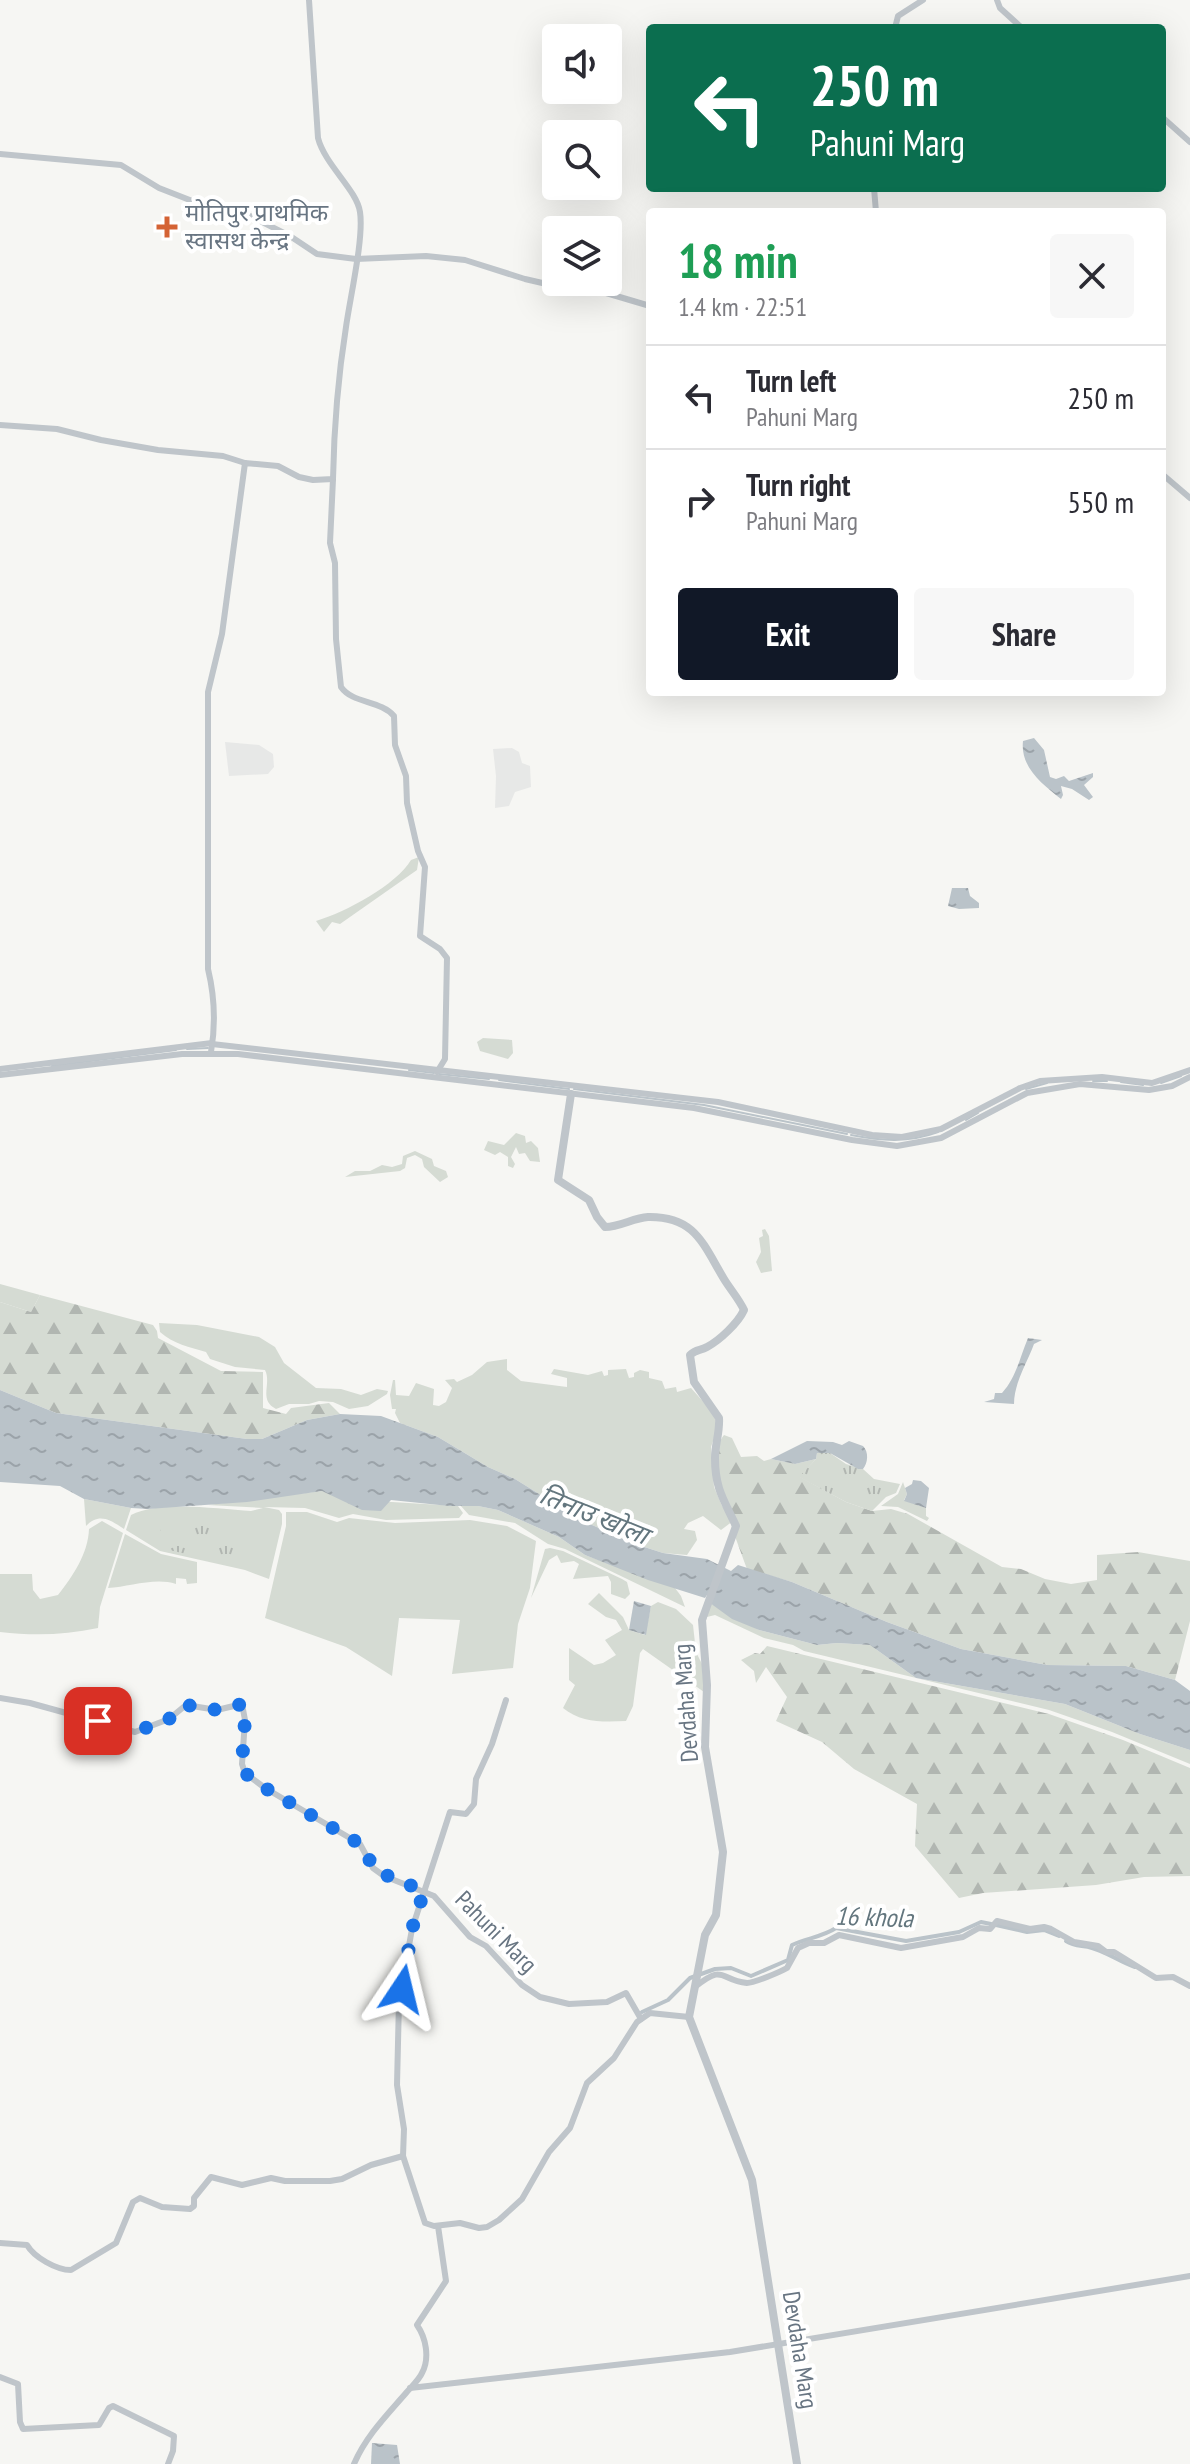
<!DOCTYPE html>
<html lang="en">
<head>
<meta charset="utf-8">
<style>
	body { margin:0; font-family:"PT Sans Narrow","Noto Sans Devanagari",sans-serif; background:#f7f7f7; color:#2b2b33; height:100vh; display:flex; flex-direction:column; font-size:30px; white-space:nowrap }
	* { box-sizing:border-box; margin:0 }
	p { font-size:26px; color:#7c7c81 }
	.icon { flex:none; width:44px; height:44px; fill:none; stroke:currentColor; stroke-width:2; stroke-linecap:round; stroke-linejoin:round }
	.map { position:relative; flex:1; overflow:hidden }
	.details { position:absolute; left:646px; top:208px; width:520px; height:488px; display:flex; flex-direction:column; background:#fff; border-radius:8px; box-shadow:0 8px 32px #0002 }
	.details>* { flex:none }
	.top-card { position:absolute; left:646px; top:24px; width:520px; height:168px; border-radius:8px; box-shadow:0 8px 32px #0002; background:#0b6e4f; color:#fff; overflow:hidden }
	.fabs { position:absolute; left:542px; top:24px; display:grid; gap:16px }
	.fabs a { display:grid; place-items:center; width:80px; height:80px; border-radius:8px; background:#fff; box-shadow:0 8px 32px #0002; font-size:40px }
	.pin { position:absolute; display:grid; place-items:center; width:68px; height:68px; color:#fff; margin:-34px; border-radius:16px; box-shadow:0 4px 12px #0006 }
	.me { position:absolute; width:88px; margin:-44px; rotate:10deg; stroke-linejoin:round; filter:drop-shadow(0 0 6px #0008) }
	.turn { display:flex; align-items:center; gap:28px; height:168px; padding:0 32px; font-size:36px }
	.turn .icon { width:104px; height:104px; stroke-width:2.5 }
	.turn b { display:block; font-size:56px; line-height:68px }
	.round { display:grid; place-items:center; flex:none; width:84px; height:84px; border-radius:8px; background:#f7f7f7 }
	.summary { display:flex; align-items:center; justify-content:space-between; height:136px; padding:0 32px }
	h1 { font-size:48px; font-weight:600; line-height:60px; color:#1e9e55 }
	.primary-button { display:flex; gap:16px; margin-top:auto; padding:16px 32px }
	.primary-button a { flex:1; height:92px; border-radius:8px; background:#111827; color:#fff; font-size:32px; font-weight:600; line-height:92px; text-align:center }
	.primary-button a+a { background:#f7f7f7; color:#2b2b33 }
	ul { padding:0; list-style:none }
	li { display:flex; align-items:center; gap:24px; height:104px; padding:0 32px; border-top:2px solid #e1e1e2 }
	li div { flex:1 }
	li b { display:block; font-size:30px }
	li em { font-style:normal }
	.map>svg:first-child { display:block }
	.built { fill:#e7e8e7 }
	.green { fill:#d5dbd3 }
	.forest { fill:url(#forest-firs) }
	.park { fill:url(#park-tufts) }
	.water { fill:url(#water-ripples) }
	.lines { fill:none; stroke-linecap:round; stroke-linejoin:round }
	.stream { stroke:#bac3c9; stroke-width:2 }
	.canal { stroke:#bac3c9; stroke-width:4 }
	.secondary { stroke:#bfc5ca; stroke-width:6 }
	.primary { stroke:#bfc5ca; stroke-width:8 }
	.route { stroke:#1a73e8; stroke-width:14; stroke-dasharray:0 25.2 }
	.poi-dot { fill:#d46335; stroke:#fff; stroke-width:3 }
	.labels { text-anchor:middle; stroke-width:8; stroke-linejoin:round; paint-order:stroke }
	.poi-label { font-size:24px; fill:#687582; stroke:#fff; text-anchor:start }
	.street-label { font-size:24px; fill:#687582; stroke:#fff }
	.water-label { font-size:26px; font-style:italic; fill:#63767e; stroke:#fff }
</style>
</head>
<body>
<div class="map">
<svg width="1190" height="2464" viewBox="0 0 1190 2464">
	<defs>
		<pattern id="forest-firs" width="22" height="20" patternUnits="userSpaceOnUse" patternTransform="scale(2)"><rect width="22" height="20" fill="#d5dbd3"/><path d="M5 1l3.5 6h-7zM16 11l3.5 6h-7z" fill="#b1b6b1"/></pattern>
		<pattern id="park-tufts" width="24" height="20" patternUnits="userSpaceOnUse" patternTransform="scale(2)"><rect width="24" height="20" fill="#d5dbd3"/><path d="M3 7l-1-3M5 7V3M7 7l1-3M15 17l-1-3M17 17v-4M19 17l1-3" fill="none" stroke="#b1b6b1"/></pattern>
		<pattern id="water-ripples" width="26" height="14" patternUnits="userSpaceOnUse" patternTransform="scale(2)"><rect width="26" height="14" fill="#bac3c9"/><path d="M2 4q2-2 4 0t4 0M15 11q2-2 4 0t4 0" fill="none" stroke="#9ba3a9"/></pattern>
	</defs>
	<rect width="100%" height="100%" fill="#f6f6f3"/>
	<g class="built">
		<polygon points="225,742 259,745 273,754 274,767 268,774 229,776"/>
		<polygon points="512,748 519,752 522,763 530,766 531,787 515,792 509,806 495,808 496,776 493,749"/>
	</g>
	<g class="green">
		<path d="M 419,857 L 417,870 L 340,924 L 332,922 L 324,932 L 316,921 C 346,912 396,885 411,860 Z"/>
		<polygon points="483,1038 512,1040 513,1053 508,1059 480,1051 477,1042"/>
		<polygon points="516,1133 525,1136 526,1143 531,1141 538,1148 540,1162 530,1161 525,1153 519,1154 516,1147 511,1157 515,1164 513,1168 508,1166 508,1157 500,1152 495,1155 484,1150 488,1141 504,1145"/>
		<polygon points="415,1151 432,1159 434,1166 446,1171 448,1177 440,1182 424,1167 422,1159 415,1155 407,1158 405,1168 400,1171 345,1177 355,1171 370,1171 382,1165 392,1167 402,1164 403,1156"/>
		<polygon points="765,1229 769,1236 772,1271 761,1273 756,1262 761,1252 759,1238 763,1236 762,1230"/>
		<polygon points="0,1284 40,1295 31,1312 0,1302"/>
		<path d="M 159,1323 L 197,1325 L 259,1337 L 275,1347 L 284,1363 L 316,1388 L 341,1389 L 361,1395 L 377,1389 L 388,1391 L 387,1394 L 368,1406 L 349,1409 L 333,1402 L 319,1401 L 309,1404 L 289,1404 L 276,1409 C 258,1400 272,1384 265,1370 L 235,1367 L 210,1359 L 206,1352 C 190,1347 173,1344 160,1332 Z"/>
		<polygon points="507,1359 507,1370 521,1381 567,1387 567,1378 551,1374 554,1369 588,1375 602,1371 604,1376 608,1375 608,1370 626,1369 629,1378 634,1377 634,1373 640,1370 649,1372 649,1378 662,1381 665,1389 676,1387 677,1392 691,1388 715,1415 715,1435 711,1447 714,1487 722,1506 733,1521 721,1530 703,1516 688,1523 684,1529 695,1531 697,1540 687,1555 663,1553 632,1543 581,1520 515,1479 488,1467 438,1437 400,1423 395,1413 396,1409 392,1409 390,1395 393,1380 395,1380 396,1395 409,1396 416,1383 434,1389 433,1405 439,1406 446,1402 452,1388 445,1380 454,1379 457,1382 472,1375 487,1362"/>
		<polygon points="903,1482 907,1494 904,1500 926,1508 926,1516 929,1518 927,1521 898,1507 881,1506 898,1494"/>
		<path d="M 322,1491 L 342,1499 L 458,1506 L 463,1513 L 459,1518 L 386,1520 L 353,1514 L 339,1518 L 305,1508 L 264,1507 L 279,1510 L 282,1514 L 282,1524 L 269,1579 L 245,1570 L 160,1551 L 126,1530 L 131,1515 C 160,1500 217,1509 251,1511 L 263,1508 L 208,1505 Z"/>
		<path d="M 84,1499 L 131,1508 L 124,1529 C 111,1520 99,1512 86,1526 Z"/>
		<polygon points="460,1505 478,1506 498,1510 559,1537 585,1555 675,1588 681,1596 685,1607 565,1549 548,1544 515,1523 469,1515"/>
		<polygon points="286,1512 307,1512 337,1522 349,1518 395,1523 470,1520 507,1526 536,1541 530,1588 518,1624 513,1668 452,1674 460,1620 399,1618 392,1676 346,1647 265,1618 286,1526"/>
		<path d="M 102,1521 L 123,1533 L 100,1607 L 98,1628 C 65,1635 34,1636 0,1632 L 0,1574 L 32,1574 L 33,1590 L 40,1599 L 58,1595 C 73,1576 88,1554 89,1529 Z"/>
		<path d="M 125,1534 L 161,1554 L 197,1562 L 197,1583 L 187,1584 L 186,1579 L 176,1578 L 176,1584 C 155,1577 129,1587 108,1588 Z"/>
		<polygon points="550,1548 563,1551 622,1579 627,1582 630,1594 625,1599 611,1594 611,1582 608,1576 573,1579 579,1564 574,1561 561,1563 557,1555 549,1560 531,1598 545,1549"/>
		<path d="M 599,1593 L 623,1617 L 629,1630 L 645,1635 L 651,1606 L 658,1602 L 676,1609 L 693,1625 L 696,1652 L 702,1664 L 704,1692 L 643,1649 L 640,1653 L 633,1706 L 626,1721 C 603,1722 581,1723 563,1708 L 575,1685 L 569,1680 L 569,1648 L 594,1665 L 603,1663 L 616,1655 L 605,1640 L 622,1630 L 616,1620 L 606,1617 L 588,1604 Z"/>
		<polygon points="710,1603 759,1630 817,1645 837,1643 870,1645 916,1678 1065,1704 1140,1734 1190,1750 1190,1764 1112,1732 1049,1710 804,1651 793,1645 764,1638 715,1615 707,1617 705,1623 704,1616"/>
	</g>
	<g class="forest">
		<polygon points="40,1295 153,1325 157,1331 158,1338 221,1371 263,1372 263,1408 286,1414 291,1408 329,1403 340,1414 307,1420 262,1439 247,1439 56,1413 0,1390 0,1302 31,1312"/>
		<path d="M 724,1435 L 732,1438 L 741,1457 L 757,1456 L 764,1461 L 771,1459 L 795,1464 L 816,1459 L 800,1477 L 846,1502 L 872,1511 L 891,1509 L 908,1514 L 1002,1567 L 1021,1569 L 1045,1579 L 1071,1584 L 1097,1580 L 1097,1555 L 1138,1552 L 1190,1561 L 1190,1621 L 1175,1680 L 1126,1666 L 1047,1665 L 961,1649 L 887,1622 L 792,1582 L 747,1569 C 737,1541 703,1459 724,1435 Z"/>
		<polygon points="767,1646 1049,1714 1123,1740 1190,1768 1190,1876 1144,1877 1096,1885 983,1893 959,1898 915,1846 917,1804 854,1769 822,1742 776,1721 787,1697 766,1667 756,1683 754,1671 741,1660 755,1653 760,1654"/>
	</g>
	<g class="park">
		<polygon points="817,1453 830,1453 846,1464 863,1469 874,1479 900,1484 896,1493 886,1497 872,1511 846,1502 799,1477 816,1459"/>
		<polygon points="192,1523 218,1523 237,1528 241,1534 238,1556 220,1562 161,1548 160,1530"/>
	</g>
	<g class="water">
		<path d="M 1034,738 L 1044,750 L 1050,777 L 1056,779 L 1064,776 L 1069,781 L 1093,773 L 1093,777 L 1084,785 L 1093,797 L 1089,800 L 1072,789 L 1061,786 L 1063,795 L 1061,799 C 1042,784 1020,767 1023,741 Z"/>
		<polygon points="952,888 968,888 970,896 979,903 979,908 959,909 948,906"/>
		<path d="M 1028,1338 L 1042,1340 L 1034,1344 C 1027,1363 1014,1383 1014,1404 L 984,1402 L 994,1399 L 995,1393 L 1002,1393 C 1016,1378 1020,1357 1028,1338 Z"/>
		<polygon points="0,1390 56,1413 247,1439 262,1439 307,1420 340,1414 381,1416 438,1437 488,1467 515,1479 581,1520 632,1543 663,1553 707,1559 731,1571 738,1565 792,1582 887,1622 961,1649 1047,1665 1126,1666 1175,1680 1190,1691 1190,1750 1140,1734 1065,1704 916,1678 870,1645 837,1643 817,1645 759,1630 732,1619 710,1603 707,1595 705,1598 648,1580 585,1555 559,1537 498,1510 478,1506 449,1506 391,1500 381,1511 362,1510 322,1491 247,1502 148,1509 131,1508 84,1499 60,1486 0,1482"/>
		<path d="M 807,1441 L 833,1442 L 842,1445 L 849,1441 L 863,1446 C 869,1452 868,1463 863,1469 L 858,1469 L 830,1453 L 817,1453 L 816,1459 L 795,1464 L 771,1459 Z"/>
		<polygon points="913,1480 921,1481 929,1488 926,1508 904,1501 907,1494 905,1488 912,1484"/>
		<polygon points="634,1601 651,1606 646,1635 629,1630"/>
		<polygon points="372,2443 397,2445 400,2464 371,2464"/>
	</g>
	<g class="lines">
		<g class="stream">
			<polyline points="187,1049 208,1048"/>
			<polyline points="52,1066 176,1050"/>
			<polyline points="409,1070 434,1073"/>
			<polyline points="439,1074 489,1079"/>
			<polyline points="499,1080 569,1089"/>
			<polyline points="1093,1081 1107,1081"/>
			<polyline points="1121,1082 1143,1085"/>
			<polyline points="1161,1083 1181,1076"/>
			<polyline points="574,1089 704,1105 847,1134"/>
			<polyline points="1026,1089 1047,1083"/>
			<polyline points="966,1120 978,1113"/>
			<path d="M 851,1135 C 882,1141 908,1143 938,1132"/>
		</g>
		<g class="canal">
			<polyline points="996,1925 1027,1932 1044,1930 1059,1936"/>
			<path d="M 1066,1941 C 1075,1947 1082,1945 1092,1948 C 1107,1952 1120,1962 1135,1967"/>
			<path d="M 642,2012 L 668,2000 L 690,1978 L 715,1969 L 731,1968 L 751,1976 L 788,1960 L 792,1945 C 807,1938 822,1937 836,1928 L 906,1941 L 959,1932 L 981,1922 L 991,1924"/>
		</g>
		<g class="secondary">
			<polyline points="997,0 1000,8 1022,28"/>
			<polyline points="895,28 898,16 923,0"/>
			<polyline points="1162,117 1190,142"/>
			<polyline points="0,154 121,165 159,188 200,204 248,215 290,236 317,254 356,259 426,256 465,260 525,279 564,288 596,290 650,306"/>
			<polyline points="874,188 876,212"/>
			<polyline points="0,425 57,429 101,440 158,450 223,456 245,463"/>
			<polyline points="1162,474 1190,498"/>
			<path d="M 333,479 L 330,543 L 335,563 L 336,639 L 341,687 C 353,704 380,700 394,716 L 395,745 L 406,776 L 407,803 L 418,851 L 425,867 L 420,936 L 440,949 L 447,958 L 445,1059 L 437,1072"/>
			<polyline points="212,1044 718,1102 872,1135 902,1137 941,1129 1020,1088 1040,1081 1102,1077 1152,1083 1190,1070"/>
			<path d="M 211,1052 C 216,1023 215,998 208,969 L 208,692 L 222,634 L 245,463 L 278,466 L 299,477 L 313,480 L 333,479 C 334,428 338,377 346,327 C 350,298 364,238 360,212 C 357,190 325,165 318,138 L 309,0"/>
			<polyline points="0,1069 212,1043"/>
			<polyline points="0,1075 182,1054 238,1054 694,1108 852,1140 897,1146 941,1138 1027,1093 1080,1084 1149,1090 1172,1086 1190,1077"/>
			<polyline points="0,1698 30,1703 135,1732 169,1719 186,1705 217,1710 242,1704 245,1720 242,1764 245,1773 265,1788 360,1844 373,1868 384,1876 434,1896 470,1937 486,1946 522,1985 540,1997 569,2004 607,2002 626,1993 641,2019"/>
			<path d="M 695,1987 C 725,1963 719,1980 747,1983 C 754,1983 780,1972 787,1968 L 798,1948 L 809,1943 L 824,1943 L 839,1935 L 901,1948 L 963,1937 L 979,1928 L 990,1929 L 997,1921 L 1030,1929 L 1044,1927 L 1051,1929 L 1074,1942 L 1098,1946 L 1106,1952 L 1114,1952 L 1156,1978 L 1173,1977 L 1190,1986"/>
			<polyline points="403,2156 404,2129 397,2085 399,2001 412,1929 450,1812 466,1814 474,1804 476,1779 492,1744 506,1700"/>
			<path d="M 0,2243 L 27,2245 C 34,2257 56,2270 71,2270 L 116,2243 L 133,2202 L 140,2198 L 162,2207 L 190,2209 L 194,2206 L 194,2198 L 211,2177 L 242,2185 L 271,2178 L 285,2181 L 330,2181 L 342,2179 L 371,2165 L 403,2156 L 425,2223 L 434,2226 L 460,2223 L 479,2228 L 487,2227 L 499,2220 L 522,2199 L 549,2152 L 570,2128 L 587,2083 L 614,2058 L 637,2022 L 650,2013 L 689,2017"/>
			<polyline points="0,2377 18,2384 20,2422 23,2429 99,2425 109,2408 113,2406 174,2436 173,2451 168,2464"/>
			<polyline points="410,2388 730,2352 1190,2276"/>
			<path d="M 354,2464 C 366,2436 387,2415 406,2393 C 411,2387 419,2380 422,2373 C 430,2358 426,2338 417,2325 L 446,2281 L 438,2226"/>
		</g>
		<path class="primary" d="M 571,1094 L 558,1180 L 589,1200 L 597,1217 L 605,1227 C 620,1227 633,1218 648,1217 C 695,1216 703,1244 724,1279 C 730,1289 739,1299 744,1310 C 738,1323 720,1340 707,1347 C 700,1351 696,1349 690,1355 L 694,1382 L 719,1418 C 720,1432 715,1444 715,1458 C 715,1489 724,1500 736,1526 L 702,1620 L 707,1685 L 705,1747 L 723,1852 L 716,1915 L 705,1935 L 689,2017 L 752,2180 L 797,2464"/>
	</g>
	<g class="lines">
		<polyline class="route" points="98,1721 135,1732 169,1719 186,1705 217,1710 242,1704 245,1720 242,1764 245,1773 265,1788 360,1844 376,1871 424,1891 412,1929 402,1989"/>
	</g>
	<path class="poi-dot" d="M163 215h8v8h8v8h-8v8h-8v-8h-8v-8h8z"/>
	<g class="labels">
		<g class="poi-label">
			<text x="185" y="221">मोतिपुर प्राथमिक<tspan x="185" dy="28">स्वासथ केन्द्र</tspan></text>
		</g>
		<g class="street-label">
			<text transform="translate(686 1703) rotate(-94)" y="8">Devdaha Marg</text>
			<text transform="translate(496 1932) rotate(45)" y="8">Pahuni Marg</text>
			<text transform="translate(800 2350) rotate(81)" y="8">Devdaha Marg</text>
		</g>
		<g class="water-label">
			<text transform="translate(594 1515) rotate(22)" y="9">तिनाउ खोला</text>
			<text transform="translate(874 1917) rotate(2)" y="9">16 khola</text>
		</g>
	</g>
</svg>
<div class="fabs">
<a><svg class="icon" aria-label="sound" viewBox="0 0 24 24"><path d="M4 9h4l5-4v14l-5-4H4zM17 9q2 3 0 6"/></svg></a>
<a><svg class="icon" aria-label="search" viewBox="0 0 24 24"><circle cx="10" cy="10" r="6"/><path d="M15 15l6 6"/></svg></a>
<a><svg class="icon" aria-label="layers" viewBox="0 0 24 24"><path d="M12 4l9 5-9 5-9-5zM3 14l9 5 9-5"/></svg></a>
</div>
<div class="pin" style="left:98px;top:1721px;background:#d93025"><svg class="icon" aria-label="arrive" viewBox="0 0 24 24"><path d="M6 21V4h12l-3 4 3 4H6"/></svg></div>
<svg class="me" style="left:402px;top:1989px" viewBox="-20 -20 40 40"><path d="M0-17L14 15 0 8-14 15z" fill="#1a73e8" stroke="#fff" stroke-width="4"/></svg>
<div class="top-card">
<div class="turn"><svg class="icon" aria-label="left" viewBox="0 0 24 24"><path d="M17 20v-9H6M10 6l-5 5 5 5"/></svg><div><b>250 m</b>Pahuni Marg</div></div>
</div>
<section class="details">
<div class="summary"><div><h1>18 min</h1><p>1.4 km · 22:51</p></div><a class="round"><svg class="icon" aria-label="close" viewBox="0 0 24 24"><path d="M6 6l12 12M18 6L6 18"/></svg></a></div>
<ul>
<li><svg class="icon" aria-label="left" viewBox="0 0 24 24"><path d="M17 20v-9H6M10 6l-5 5 5 5"/></svg><div><b>Turn left</b><p>Pahuni Marg</p></div><em>250 m</em></li>
<li><svg class="icon" aria-label="right" viewBox="0 0 24 24"><path d="M7 20v-9h11M14 6l5 5-5 5"/></svg><div><b>Turn right</b><p>Pahuni Marg</p></div><em>550 m</em></li>
</ul>
<div class="primary-button"><a>Exit</a><a>Share</a></div>
</section>
</div>
</body>
</html>
